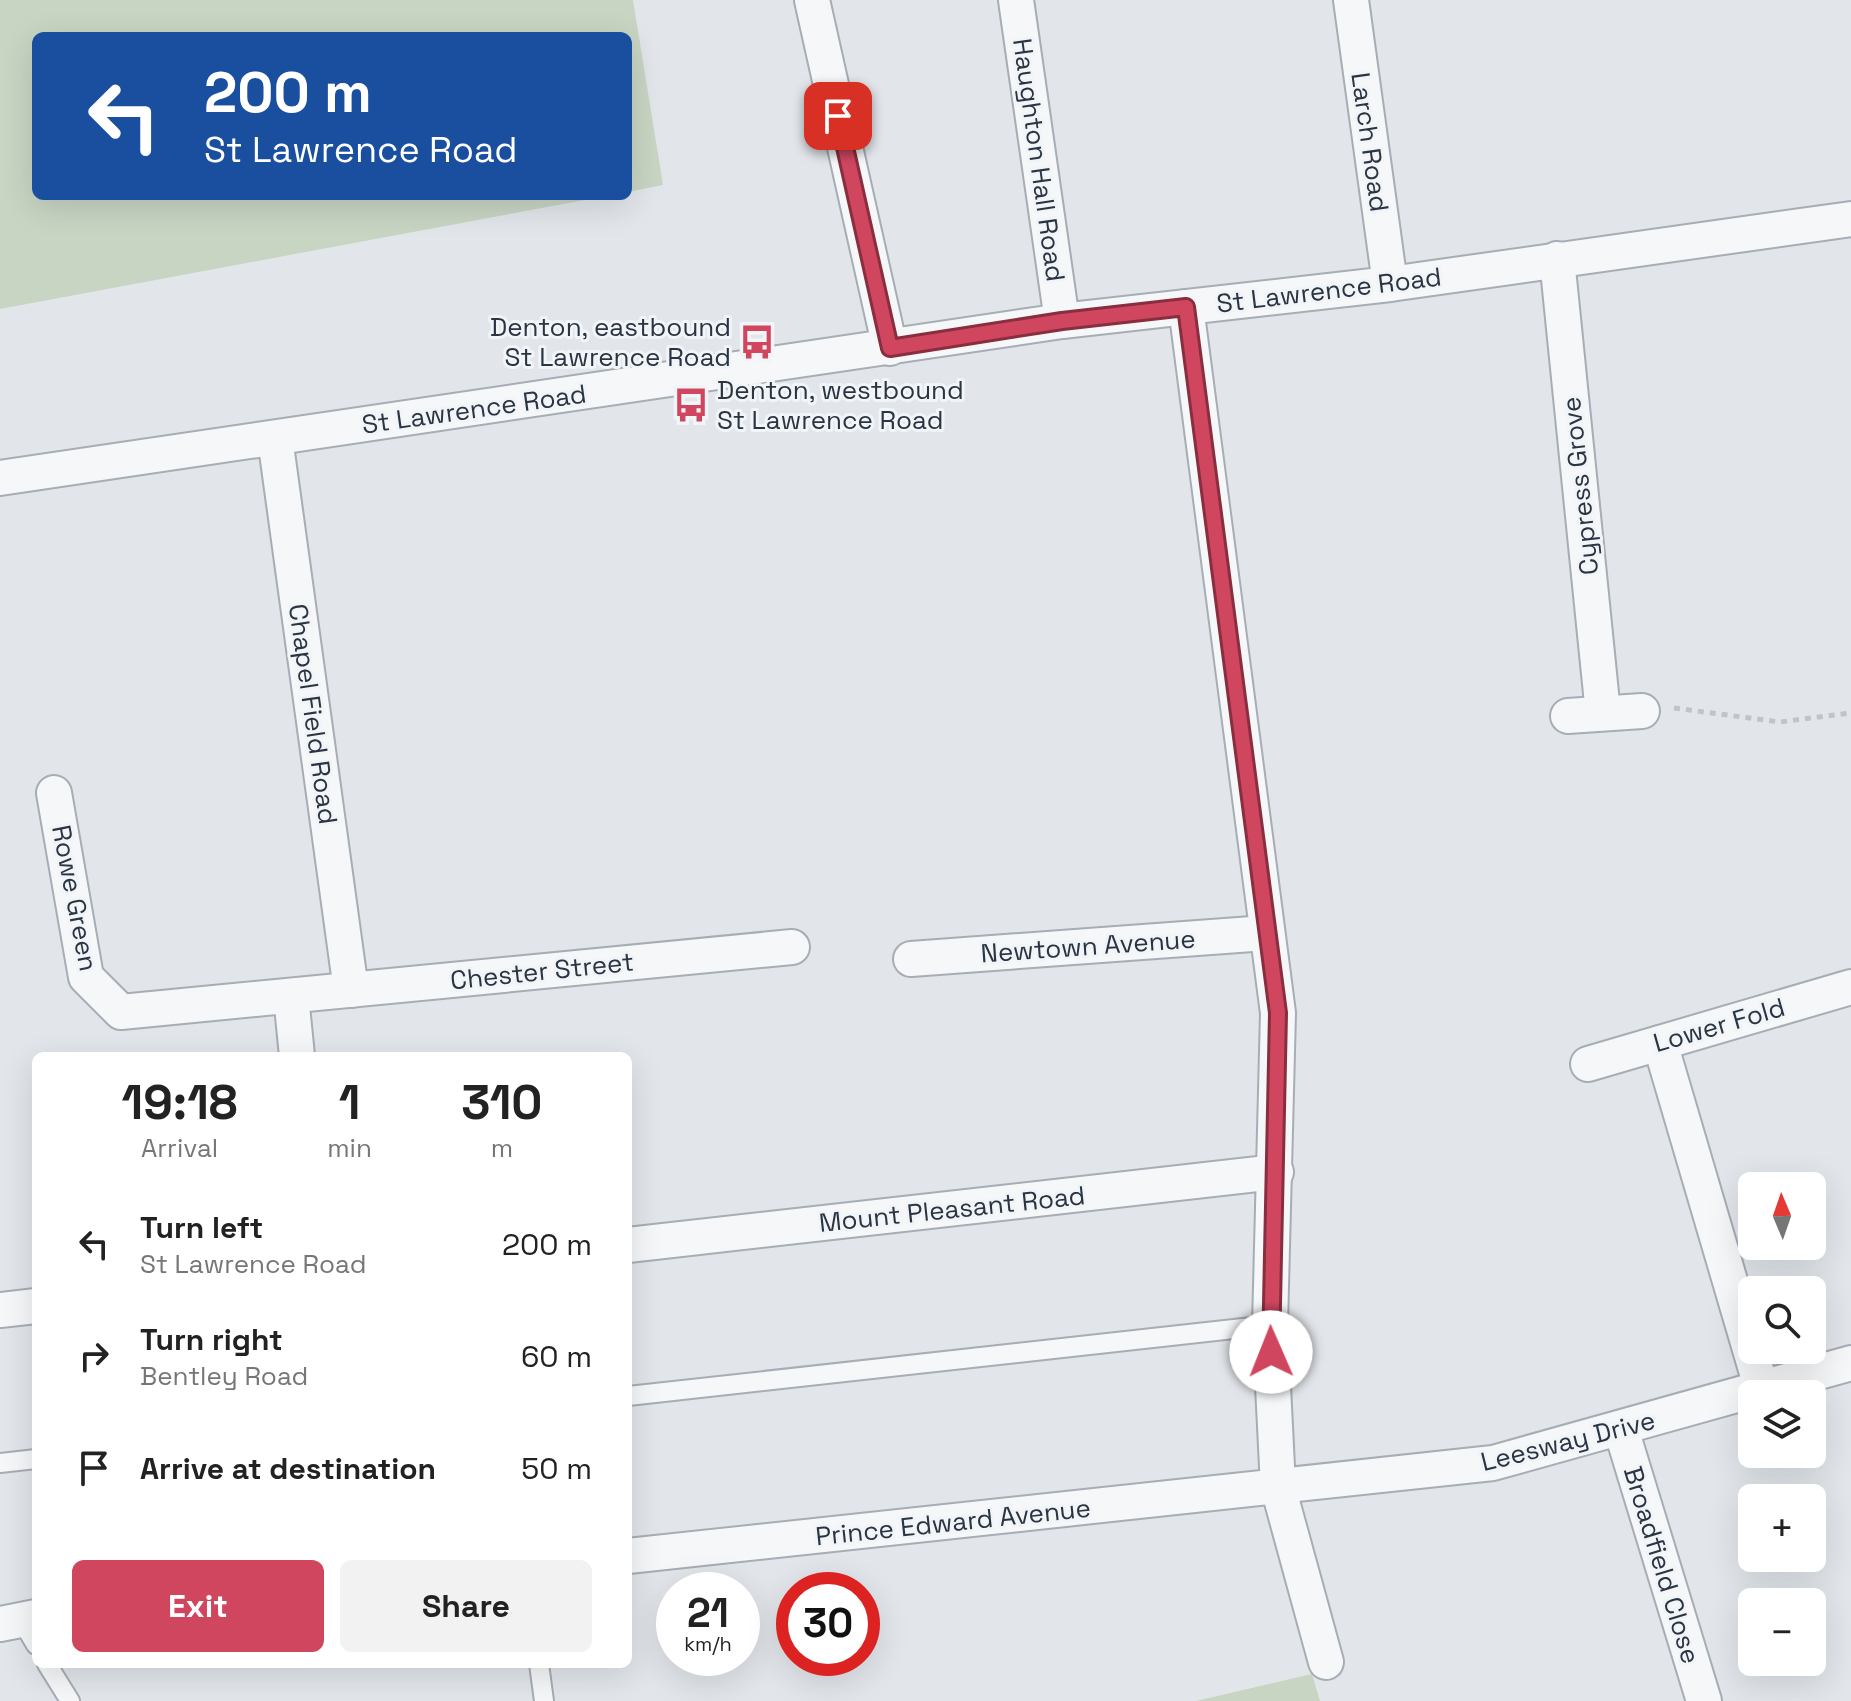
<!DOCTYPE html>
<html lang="en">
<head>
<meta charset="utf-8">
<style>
	body { margin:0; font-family:"Space Grotesk",sans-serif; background:#f2f2f2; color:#222; height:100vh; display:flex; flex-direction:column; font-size:30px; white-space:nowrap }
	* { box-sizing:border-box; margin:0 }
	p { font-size:26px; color:#767676 }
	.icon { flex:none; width:44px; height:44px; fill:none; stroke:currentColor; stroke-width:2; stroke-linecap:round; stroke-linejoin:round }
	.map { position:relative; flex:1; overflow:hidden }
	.sheet { position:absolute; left:32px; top:1052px; width:600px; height:616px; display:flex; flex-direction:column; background:#fff; border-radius:12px; box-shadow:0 8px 32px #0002 }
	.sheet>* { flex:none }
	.guide { position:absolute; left:32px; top:32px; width:600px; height:168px; border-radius:12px; box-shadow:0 8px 32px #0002; background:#1a4fa0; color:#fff; overflow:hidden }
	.needle { width:52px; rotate:358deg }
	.tools { position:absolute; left:1738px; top:1172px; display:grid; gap:16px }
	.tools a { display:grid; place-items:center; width:88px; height:88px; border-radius:12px; background:#fff; box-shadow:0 8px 32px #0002; font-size:40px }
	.speed { position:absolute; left:656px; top:1572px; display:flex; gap:16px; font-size:40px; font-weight:700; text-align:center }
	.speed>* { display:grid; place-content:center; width:104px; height:104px; border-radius:50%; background:#fff; box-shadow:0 8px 32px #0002; line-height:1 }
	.speed small { font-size:20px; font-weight:400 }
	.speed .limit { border:12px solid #d22; background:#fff; color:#111 }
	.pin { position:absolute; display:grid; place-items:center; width:68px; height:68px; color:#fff; margin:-34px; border-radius:16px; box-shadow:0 4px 12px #0006 }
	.me { position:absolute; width:88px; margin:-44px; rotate:359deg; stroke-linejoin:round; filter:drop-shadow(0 0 6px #0008) }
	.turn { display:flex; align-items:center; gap:28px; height:168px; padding:0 40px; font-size:36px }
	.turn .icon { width:104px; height:104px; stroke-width:2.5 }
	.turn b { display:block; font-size:56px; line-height:68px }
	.eta { display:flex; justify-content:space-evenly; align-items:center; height:136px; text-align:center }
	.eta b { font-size:48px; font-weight:600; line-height:56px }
	.primary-button { display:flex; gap:16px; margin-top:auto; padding:16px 40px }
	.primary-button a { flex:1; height:92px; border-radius:12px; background:#d1465f; color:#fff; font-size:32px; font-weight:600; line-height:92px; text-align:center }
	.primary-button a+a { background:#f2f2f2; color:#222 }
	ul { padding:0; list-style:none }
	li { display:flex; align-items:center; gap:24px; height:112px; padding:0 40px }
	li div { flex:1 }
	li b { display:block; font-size:30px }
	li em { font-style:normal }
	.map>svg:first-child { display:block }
	.green { fill:#c8d5c3 }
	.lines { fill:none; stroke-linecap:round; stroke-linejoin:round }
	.lane-casing { stroke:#a7adb5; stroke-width:22 }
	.street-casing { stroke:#a7adb5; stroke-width:38 }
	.path { stroke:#c0c4ca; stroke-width:5; stroke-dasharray:6 6; stroke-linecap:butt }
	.lane { stroke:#f5f7f9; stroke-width:18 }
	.street { stroke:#f5f7f9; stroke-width:34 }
	.route-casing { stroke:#882e3e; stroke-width:20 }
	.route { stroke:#d1465f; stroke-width:14 }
	.labels { text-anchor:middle; stroke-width:6; stroke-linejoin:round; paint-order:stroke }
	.street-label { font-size:26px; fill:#2a3443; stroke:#f2f5f8 }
	.poi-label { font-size:26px; fill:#2a3443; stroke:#f2f5f8; text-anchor:end }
</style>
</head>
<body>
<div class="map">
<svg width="1851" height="1701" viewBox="0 0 1851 1701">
	<rect width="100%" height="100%" fill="#e2e6eb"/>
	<g class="green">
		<polygon points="0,0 633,0 663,185 628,192 628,36 36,36 36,196 606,196 0,309"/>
		<polygon points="1312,1674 1320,1701 1196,1701"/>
	</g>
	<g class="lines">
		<g class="lane-casing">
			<g id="lane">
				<polyline points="628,1396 1270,1325"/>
				<polyline points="0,1463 36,1459"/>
				<polyline points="20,1618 36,1645"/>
				<polyline points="47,1664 70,1701"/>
				<polyline points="539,1664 544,1701"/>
			</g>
		</g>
		<g class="street-casing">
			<g id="street">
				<polyline points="812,0 890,348"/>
				<polyline points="1016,0 1062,321"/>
				<polyline points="1351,0 1390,284"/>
				<polyline points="1557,259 1603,713"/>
				<polyline points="1186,307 1278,1013 1270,1325 1278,1487 1326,1662"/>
				<polyline points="275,438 351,990"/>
				<polyline points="0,478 1062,321 1390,284 1851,219"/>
				<polyline points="1568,716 1642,711"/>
				<polyline points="54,793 86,977 121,1012 792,947"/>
				<polyline points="911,959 1266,933"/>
				<polyline points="291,996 297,1056"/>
				<polyline points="1660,1043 1762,1390"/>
				<polyline points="1588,1064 1851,987"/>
				<polyline points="628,1245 1276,1172"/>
				<polyline points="0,1310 36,1306"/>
				<polyline points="1621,1429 1704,1701"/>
				<polyline points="628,1556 1493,1463 1851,1363"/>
				<polyline points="0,1624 36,1617"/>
			</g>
		</g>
		<polyline class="path" points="1674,708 1780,722 1851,713"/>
		<use href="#lane" class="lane"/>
		<use href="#street" class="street"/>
	</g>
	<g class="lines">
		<g class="route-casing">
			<polyline id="route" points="838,116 890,348 1062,321 1186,307 1278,1013 1271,1352"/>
		</g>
		<use href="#route" class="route"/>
	</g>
	<defs>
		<g id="bus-bare" transform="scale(2.76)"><path d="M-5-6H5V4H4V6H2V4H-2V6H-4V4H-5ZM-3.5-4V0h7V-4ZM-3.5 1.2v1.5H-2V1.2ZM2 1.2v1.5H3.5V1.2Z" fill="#d1465f" stroke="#f2f5f8" stroke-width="2.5" paint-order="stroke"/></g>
	</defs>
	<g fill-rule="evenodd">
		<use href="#bus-bare" x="757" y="342"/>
		<use href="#bus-bare" x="691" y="405"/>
	</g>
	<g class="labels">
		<g class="street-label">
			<text transform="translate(1370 142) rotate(82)" y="9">Larch Road</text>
			<text transform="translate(1039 160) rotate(82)" y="9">Haughton Hall Road</text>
			<text transform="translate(1329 290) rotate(-7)" y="9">St Lawrence Road</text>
			<text transform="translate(474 409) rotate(-8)" y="9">St Lawrence Road</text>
			<text transform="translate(1580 486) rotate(-96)" y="9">Cypress Grove</text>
			<text transform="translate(313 714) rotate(82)" y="9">Chapel Field Road</text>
			<text transform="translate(75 898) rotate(79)" y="9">Rowe Green</text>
			<text transform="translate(1088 946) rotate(-4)" y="9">Newtown Avenue</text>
			<text transform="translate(542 971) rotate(-6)" y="9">Chester Street</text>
			<text transform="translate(1719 1025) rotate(-16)" y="9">Lower Fold</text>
			<text transform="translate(952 1209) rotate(-6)" y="9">Mount Pleasant Road</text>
			<text transform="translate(1568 1441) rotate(-14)" y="9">Leesway Drive</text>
			<text transform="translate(953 1522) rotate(-6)" y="9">Prince Edward Avenue</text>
			<text transform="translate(1662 1565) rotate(73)" y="9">Broadfield Close</text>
		</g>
		<g class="poi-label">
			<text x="731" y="336">Denton, eastbound<tspan x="731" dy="30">St Lawrence Road</tspan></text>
			<text x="717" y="399" text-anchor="start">Denton, westbound<tspan x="717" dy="30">St Lawrence Road</tspan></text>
		</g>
	</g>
</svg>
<div class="tools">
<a><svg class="needle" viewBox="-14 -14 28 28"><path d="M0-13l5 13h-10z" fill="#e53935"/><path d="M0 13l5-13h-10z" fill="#767676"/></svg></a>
<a><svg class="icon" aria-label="search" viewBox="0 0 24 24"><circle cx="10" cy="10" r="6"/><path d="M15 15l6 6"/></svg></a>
<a><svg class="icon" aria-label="layers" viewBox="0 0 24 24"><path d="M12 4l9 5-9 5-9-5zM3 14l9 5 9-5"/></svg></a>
<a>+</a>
<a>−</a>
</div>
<div class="speed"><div>21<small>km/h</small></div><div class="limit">30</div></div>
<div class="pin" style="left:838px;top:116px;background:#d93025"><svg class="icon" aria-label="arrive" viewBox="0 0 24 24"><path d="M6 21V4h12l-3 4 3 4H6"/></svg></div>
<svg class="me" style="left:1271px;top:1352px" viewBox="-20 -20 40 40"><circle r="19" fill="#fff"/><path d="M0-13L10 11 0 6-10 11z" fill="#d1465f"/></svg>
<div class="guide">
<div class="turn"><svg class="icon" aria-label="left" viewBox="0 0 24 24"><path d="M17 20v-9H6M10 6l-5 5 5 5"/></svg><div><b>200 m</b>St Lawrence Road</div></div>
</div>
<section class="sheet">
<div class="eta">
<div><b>19:18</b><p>Arrival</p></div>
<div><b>1</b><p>min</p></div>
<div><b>310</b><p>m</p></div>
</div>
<ul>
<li><svg class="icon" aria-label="left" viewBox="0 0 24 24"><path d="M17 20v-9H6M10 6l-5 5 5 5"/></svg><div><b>Turn left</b><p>St Lawrence Road</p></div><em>200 m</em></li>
<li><svg class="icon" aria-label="right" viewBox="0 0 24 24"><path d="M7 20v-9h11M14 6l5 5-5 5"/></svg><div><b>Turn right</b><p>Bentley Road</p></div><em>60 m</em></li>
<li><svg class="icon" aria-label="arrive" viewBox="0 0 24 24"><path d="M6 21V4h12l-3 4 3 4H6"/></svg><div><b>Arrive at destination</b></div><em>50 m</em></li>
</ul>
<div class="primary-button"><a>Exit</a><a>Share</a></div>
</section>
</div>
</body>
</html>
